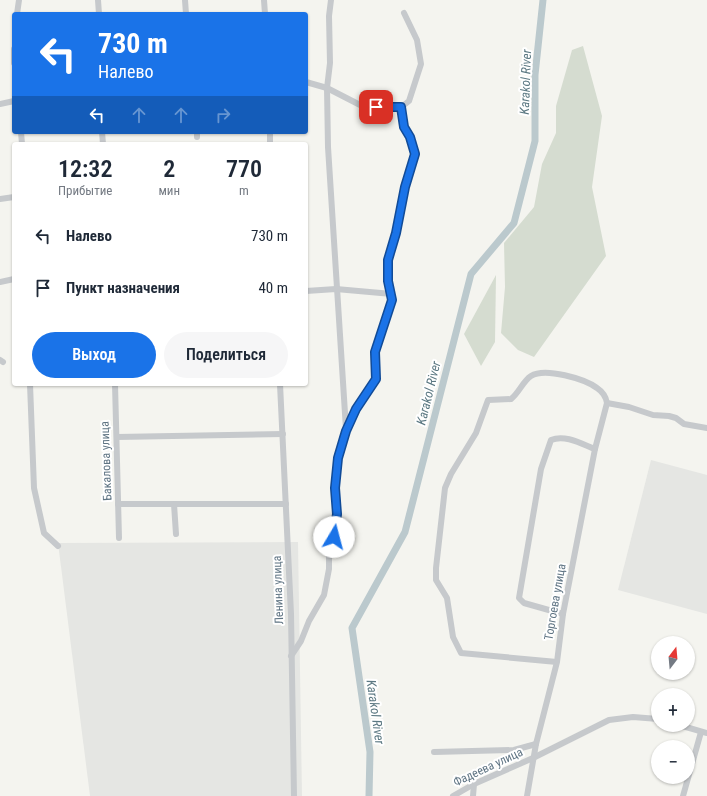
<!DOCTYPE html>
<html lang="ru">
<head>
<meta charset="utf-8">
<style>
	body { margin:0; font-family:"Roboto Condensed",sans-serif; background:#f6f6f7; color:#1f2937; height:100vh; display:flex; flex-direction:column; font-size:15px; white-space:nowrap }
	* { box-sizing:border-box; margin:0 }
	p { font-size:13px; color:#747a83 }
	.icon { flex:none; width:22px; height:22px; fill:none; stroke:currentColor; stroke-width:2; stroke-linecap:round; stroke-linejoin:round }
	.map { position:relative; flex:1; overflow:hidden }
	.details { position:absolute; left:12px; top:142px; width:296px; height:244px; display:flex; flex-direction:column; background:#fff; border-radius:4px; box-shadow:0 1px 3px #0004 }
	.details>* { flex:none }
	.hud { position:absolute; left:12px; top:12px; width:296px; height:122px; border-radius:4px; box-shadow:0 1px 3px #0004; background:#1a73e8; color:#fff; overflow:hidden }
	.needle { width:26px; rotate:16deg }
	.buttons { position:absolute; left:651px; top:636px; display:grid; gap:8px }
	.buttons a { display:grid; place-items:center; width:44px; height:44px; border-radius:50%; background:#fff; box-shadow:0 1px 3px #0004; font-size:20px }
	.pin { position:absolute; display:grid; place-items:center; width:34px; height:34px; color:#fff; margin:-17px; border-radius:8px; box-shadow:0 2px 6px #0006 }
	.me { position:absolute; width:44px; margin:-22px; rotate:8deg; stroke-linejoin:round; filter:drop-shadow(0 0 3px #0008) }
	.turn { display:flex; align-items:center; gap:14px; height:84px; padding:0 20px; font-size:18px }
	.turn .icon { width:52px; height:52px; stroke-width:2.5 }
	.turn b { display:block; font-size:28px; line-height:34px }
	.lanes { display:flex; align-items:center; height:38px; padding:0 20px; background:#0003; justify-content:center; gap:20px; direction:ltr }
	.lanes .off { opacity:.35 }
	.eta { display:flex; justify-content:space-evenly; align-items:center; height:68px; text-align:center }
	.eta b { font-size:24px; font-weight:600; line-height:28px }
	.primary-button { display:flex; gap:8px; margin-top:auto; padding:8px 20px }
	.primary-button a { flex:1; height:46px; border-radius:24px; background:#1a73e8; color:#fff; font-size:16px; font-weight:600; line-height:46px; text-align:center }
	.primary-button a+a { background:#f6f6f7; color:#1f2937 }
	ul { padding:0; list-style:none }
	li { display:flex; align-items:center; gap:12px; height:52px; padding:0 20px }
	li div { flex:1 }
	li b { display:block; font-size:15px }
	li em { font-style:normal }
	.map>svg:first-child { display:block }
	.built { fill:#e5e6e3 }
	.green { fill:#d5dcd0 }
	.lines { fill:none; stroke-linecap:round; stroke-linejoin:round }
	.river { stroke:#bbc9cd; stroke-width:7 }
	.minor { stroke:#c6c9cc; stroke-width:6 }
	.route-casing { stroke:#114b97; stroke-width:10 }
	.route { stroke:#1a73e8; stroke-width:7 }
	.labels { text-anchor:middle; stroke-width:4; stroke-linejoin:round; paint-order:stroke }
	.street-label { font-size:12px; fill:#607584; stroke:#fff }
	.water-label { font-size:13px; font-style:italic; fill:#5b7882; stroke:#fff }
</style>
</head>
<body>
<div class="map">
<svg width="707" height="796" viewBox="0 0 707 796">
	<rect width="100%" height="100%" fill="#f4f4ef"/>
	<g class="built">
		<polygon points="651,460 707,475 707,614 618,590"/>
		<polygon points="298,542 302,796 90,796 58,543"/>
	</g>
	<g class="green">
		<polygon points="583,46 602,116 592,187 606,256 534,357 518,350 501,333 505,287 504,243 534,207 542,164 556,133 556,106 572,50"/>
		<polygon points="496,275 495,342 481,366 464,334"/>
	</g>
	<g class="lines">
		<polyline class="river" points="369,796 370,752 352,628 405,532 471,274 514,223 535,141 535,75 543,0"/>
		<g class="minor">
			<polyline points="98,0 99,14"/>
			<polyline points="185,0 186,14"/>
			<polyline points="264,0 265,14"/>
			<polyline points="331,0 329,16 330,63 327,88 328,147 346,429"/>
			<polyline points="17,14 19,0"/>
			<polyline points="14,49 14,63"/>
			<polyline points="306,82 327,88 364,107 399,109 409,101 421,64 417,40 404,13"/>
			<polyline points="0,104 14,101"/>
			<polyline points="21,132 22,144"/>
			<polyline points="102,132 103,144"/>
			<polyline points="197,132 197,137"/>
			<polyline points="270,132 270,144"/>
			<polyline points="0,199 14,197"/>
			<polyline points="0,282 14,279"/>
			<polyline points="306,291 336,289 392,294"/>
			<polyline points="0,360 3,362"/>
			<polyline points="30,384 34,488 44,533 58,546"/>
			<polyline points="115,384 119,538"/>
			<polyline points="280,384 291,614 294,796"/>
			<polyline points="607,403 629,407 653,415 669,416 676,418 684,424 707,428"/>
			<polyline points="117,437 283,434"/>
			<polyline points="118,504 286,504"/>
			<polyline points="174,504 176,534"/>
			<path d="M 563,614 L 524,603 L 519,598 L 541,469 L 551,440 C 565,434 582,444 595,449"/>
			<polyline points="291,656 301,641 309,621 324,595 329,569 329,556 335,529 337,514 335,487 338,459 346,431 356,409 376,379 375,352 392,300 388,281 388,260 396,233 405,187 415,154 410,137 404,127 401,107"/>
			<polyline points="679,725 707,733"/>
			<polyline points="434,752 514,750 536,744"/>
			<polyline points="453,796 474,784 533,758 609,720 633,717 658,719"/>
			<polyline points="473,796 474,784"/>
			<path d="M 527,796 L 536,744 L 557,662 L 563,614 L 595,449 L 607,403 C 606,397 603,392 597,388 C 585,379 545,367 531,376 C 523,381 519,393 511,399 L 488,400 L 476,433 L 451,474 L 445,488 L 436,568 L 436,580 L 447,598 L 453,637 L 461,653 L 557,662"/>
			<polyline points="683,796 701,732"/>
		</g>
	</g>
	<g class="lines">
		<g class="route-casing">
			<polyline id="route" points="334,537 337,514 335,488 338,458 346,431 356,409 376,379 375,352 392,300 388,281 388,260 396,233 405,187 415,154 410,137 404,127 401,107 376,107"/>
		</g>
		<use href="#route" class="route"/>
	</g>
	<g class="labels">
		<g class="street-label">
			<text transform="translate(106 461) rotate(-92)" y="4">Бакалова улица</text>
			<text transform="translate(278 590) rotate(-92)" y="4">Ленина улица</text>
			<text transform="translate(555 602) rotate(-80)" y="4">Торгоева улица</text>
			<text transform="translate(488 767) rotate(-25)" y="4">Фадеева улица</text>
		</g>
		<g class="water-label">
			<text transform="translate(525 82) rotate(-88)" y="5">Karakol River</text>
			<text transform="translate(428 393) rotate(-76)" y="5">Karakol River</text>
			<text transform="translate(376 712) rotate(82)" y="5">Karakol River</text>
		</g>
	</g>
</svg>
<div class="buttons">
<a><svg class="needle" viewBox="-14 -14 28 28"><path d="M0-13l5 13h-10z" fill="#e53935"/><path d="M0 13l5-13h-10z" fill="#747a83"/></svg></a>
<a>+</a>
<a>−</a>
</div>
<div class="pin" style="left:376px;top:107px;background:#d93025"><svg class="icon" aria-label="arrive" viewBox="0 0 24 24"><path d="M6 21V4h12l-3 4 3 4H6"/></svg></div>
<svg class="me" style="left:334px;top:537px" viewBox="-20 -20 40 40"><circle r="19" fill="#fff"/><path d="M0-13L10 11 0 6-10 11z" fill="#1a73e8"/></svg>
<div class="hud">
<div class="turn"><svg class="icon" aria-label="left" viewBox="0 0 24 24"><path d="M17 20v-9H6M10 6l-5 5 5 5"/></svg><div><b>730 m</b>Налево</div></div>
<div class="lanes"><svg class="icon" aria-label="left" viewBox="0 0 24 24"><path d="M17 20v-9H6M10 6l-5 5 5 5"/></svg><svg class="icon off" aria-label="ahead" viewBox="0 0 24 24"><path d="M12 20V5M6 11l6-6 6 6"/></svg><svg class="icon off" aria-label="ahead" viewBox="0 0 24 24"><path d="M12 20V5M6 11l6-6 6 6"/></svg><svg class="icon off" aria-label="right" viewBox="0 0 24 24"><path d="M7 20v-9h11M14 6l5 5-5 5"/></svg></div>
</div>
<section class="details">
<div class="eta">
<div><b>12:32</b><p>Прибытие</p></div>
<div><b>2</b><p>мин</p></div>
<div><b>770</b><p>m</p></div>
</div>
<ul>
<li><svg class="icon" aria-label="left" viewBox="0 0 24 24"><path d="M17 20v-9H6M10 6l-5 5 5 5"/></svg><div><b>Налево</b></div><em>730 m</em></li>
<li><svg class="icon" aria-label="arrive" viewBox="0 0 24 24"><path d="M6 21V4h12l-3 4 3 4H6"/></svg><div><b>Пункт назначения</b></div><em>40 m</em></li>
</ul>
<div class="primary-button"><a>Выход</a><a>Поделиться</a></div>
</section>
</div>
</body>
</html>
